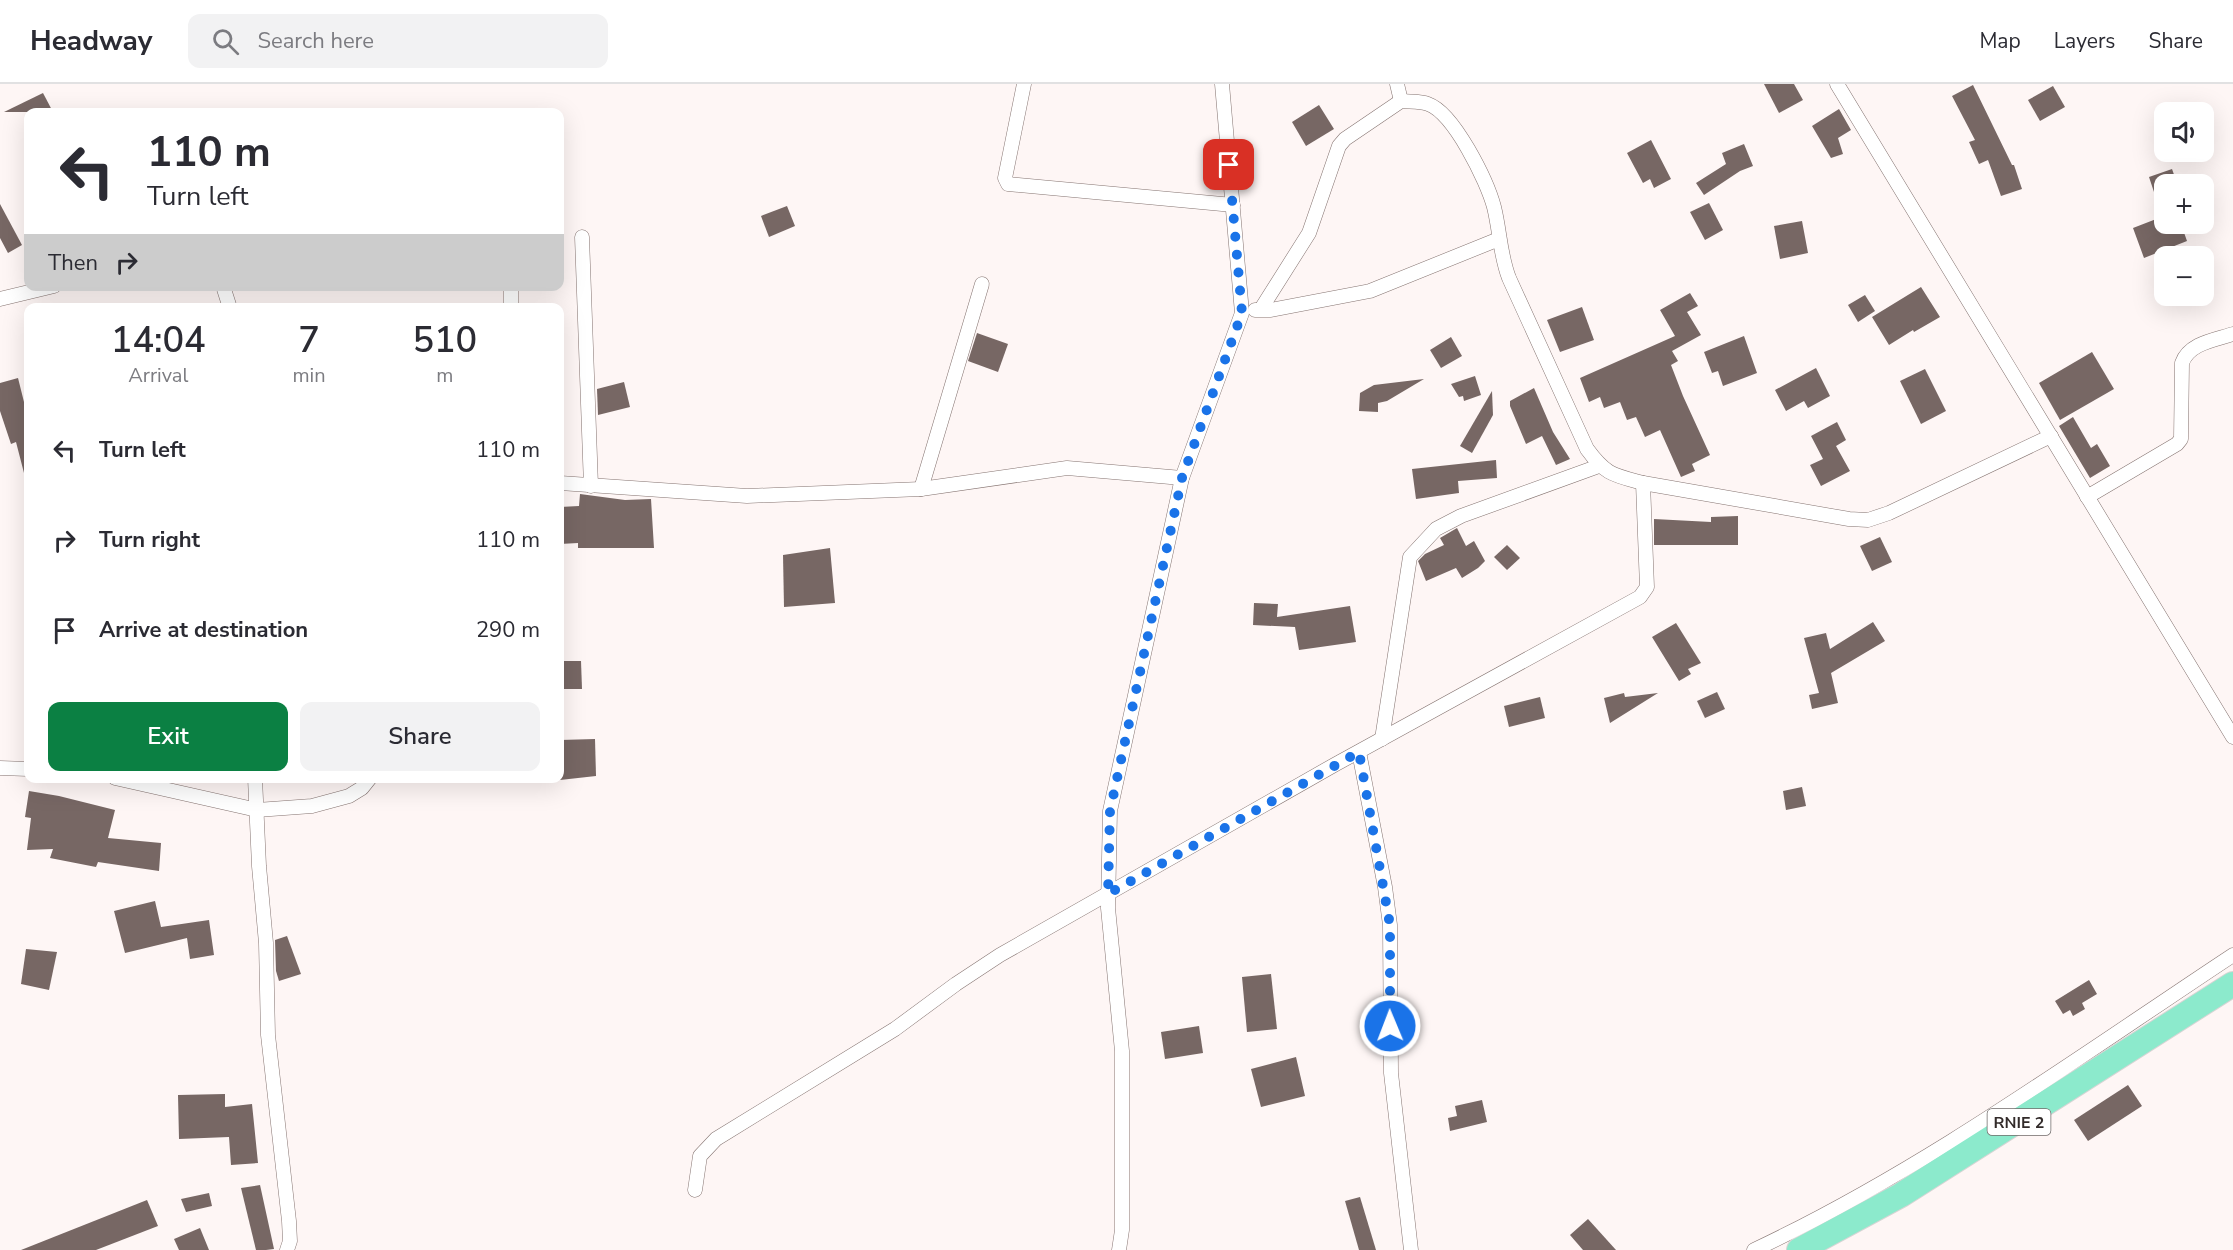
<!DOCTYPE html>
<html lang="en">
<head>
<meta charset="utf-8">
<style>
	body { margin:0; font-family:"Nunito Sans",sans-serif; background:#f2f2f3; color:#2b2b33; height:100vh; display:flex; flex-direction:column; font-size:22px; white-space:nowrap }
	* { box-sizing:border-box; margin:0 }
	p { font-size:20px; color:#7c7c81 }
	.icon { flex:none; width:33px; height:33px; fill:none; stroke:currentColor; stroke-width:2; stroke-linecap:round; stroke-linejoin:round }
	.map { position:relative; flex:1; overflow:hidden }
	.panel { position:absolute; left:24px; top:219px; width:540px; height:480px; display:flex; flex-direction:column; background:#fff; border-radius:12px; box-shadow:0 6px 24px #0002 }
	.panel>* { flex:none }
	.top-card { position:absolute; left:24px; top:24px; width:540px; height:183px; border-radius:12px; box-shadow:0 6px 24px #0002; background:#fff; color:#2b2b33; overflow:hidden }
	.fabs { position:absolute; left:2154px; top:18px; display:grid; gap:12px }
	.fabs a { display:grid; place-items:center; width:60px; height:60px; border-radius:12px; background:#fff; box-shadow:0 6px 24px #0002; font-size:30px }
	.pin { position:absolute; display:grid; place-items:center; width:51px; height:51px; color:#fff; margin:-26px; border-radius:12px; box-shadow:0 3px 9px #0006 }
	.me { position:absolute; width:66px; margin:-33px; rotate:359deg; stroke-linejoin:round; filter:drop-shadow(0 0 4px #0008) }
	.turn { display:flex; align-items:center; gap:21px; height:126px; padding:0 24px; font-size:27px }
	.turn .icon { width:78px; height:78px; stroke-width:2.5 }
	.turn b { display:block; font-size:42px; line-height:51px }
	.then { display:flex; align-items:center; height:57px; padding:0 24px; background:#0003; gap:12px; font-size:22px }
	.eta { display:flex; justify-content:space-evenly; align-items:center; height:102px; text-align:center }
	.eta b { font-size:36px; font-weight:600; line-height:42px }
	.action { display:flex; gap:12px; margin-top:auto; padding:12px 24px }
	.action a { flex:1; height:69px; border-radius:12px; background:#0b8043; color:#fff; font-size:24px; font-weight:600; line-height:69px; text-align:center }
	.action a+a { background:#f2f2f3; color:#2b2b33 }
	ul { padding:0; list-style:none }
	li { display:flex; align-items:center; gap:18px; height:90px; padding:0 24px }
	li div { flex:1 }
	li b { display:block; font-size:22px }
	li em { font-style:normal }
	header { display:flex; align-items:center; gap:36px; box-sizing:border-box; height:84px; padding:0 30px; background:#fff; border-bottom:2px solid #e1e1e2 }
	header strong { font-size:28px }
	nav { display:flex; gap:33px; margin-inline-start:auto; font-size:21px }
	.search { width:420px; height:54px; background:#f2f2f3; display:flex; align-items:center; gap:15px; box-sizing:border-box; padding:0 21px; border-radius:12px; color:#7c7c81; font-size:22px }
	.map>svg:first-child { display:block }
	.building { fill:#776764 }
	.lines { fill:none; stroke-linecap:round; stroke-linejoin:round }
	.minor-casing { stroke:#857471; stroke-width:15 }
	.trunk-casing { stroke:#d6d5d4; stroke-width:26 }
	.minor { stroke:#fff; stroke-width:14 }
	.trunk { stroke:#8ceacc; stroke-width:24 }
	.route { stroke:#1a73e8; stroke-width:10; stroke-dasharray:0 18 }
	.labels { text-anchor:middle; stroke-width:6; stroke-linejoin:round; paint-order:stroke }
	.shield { fill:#fff; stroke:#706b6a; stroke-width:1.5 }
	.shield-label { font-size:16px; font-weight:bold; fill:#322b2a }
</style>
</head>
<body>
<header>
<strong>Headway</strong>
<div class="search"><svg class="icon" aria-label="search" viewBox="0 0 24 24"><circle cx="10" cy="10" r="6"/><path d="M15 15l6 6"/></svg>Search here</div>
<nav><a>Map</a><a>Layers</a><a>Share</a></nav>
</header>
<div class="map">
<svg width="2233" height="1166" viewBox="0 0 2233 1166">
	<rect width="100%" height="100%" fill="#fef6f5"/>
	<g class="building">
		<polygon points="1764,0 1794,0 1803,16 1779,29"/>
		<polygon points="1973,1 2012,81 2014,81 2022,105 2001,112 1988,76 1979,80 1969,58 1975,56 1952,12"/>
		<polygon points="2053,2 2065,23 2040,37 2028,16"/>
		<polygon points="43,9 53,28 4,28"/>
		<polygon points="1319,21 1334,45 1306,62 1292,38"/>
		<polygon points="1839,25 1851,46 1838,54 1843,70 1831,74 1812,42"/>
		<polygon points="1651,56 1671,95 1654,104 1650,95 1643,99 1627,69"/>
		<polygon points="1744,60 1753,82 1740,87 1704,111 1696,99 1726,80 1722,69"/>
		<polygon points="2172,85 2177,99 2164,100 2164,104 2154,108 2149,93"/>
		<polygon points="1709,119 1723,146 1705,156 1690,128"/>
		<polygon points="0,120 22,161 8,169 0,154"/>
		<polygon points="787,122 795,142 769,153 761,132"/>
		<polygon points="2164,132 2164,140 2181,140 2187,157 2144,174 2133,144"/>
		<polygon points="1802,137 1808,169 1780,175 1774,142"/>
		<polygon points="1921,203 1940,233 1914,248 1913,246 1889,261 1872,233"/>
		<polygon points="1690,209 1698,222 1687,228 1701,251 1672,267 1678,277 1671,281 1683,312 1710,371 1692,380 1695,387 1681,393 1660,346 1645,353 1636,333 1627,336 1620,318 1604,324 1600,313 1589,318 1580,294 1675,252 1660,226"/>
		<polygon points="1865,211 1875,227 1858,238 1848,221"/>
		<polygon points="1582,223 1594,256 1560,268 1547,236"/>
		<polygon points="977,249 1008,260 998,288 968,277"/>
		<polygon points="1744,252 1757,289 1723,302 1718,287 1712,289 1704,268"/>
		<polygon points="1451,253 1462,272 1441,284 1430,266"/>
		<polygon points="2092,268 2114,305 2060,336 2039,299"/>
		<polygon points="1816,284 1830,312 1808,324 1804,317 1786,327 1775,306"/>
		<polygon points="1925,285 1946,327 1921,340 1900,297"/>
		<polygon points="1475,292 1481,311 1464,317 1463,312 1459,313 1451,300"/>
		<polygon points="18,294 28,334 28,389 24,389 16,358 11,360 0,327 0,299"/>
		<polygon points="1424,295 1387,317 1378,319 1378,328 1359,327 1360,309 1374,301"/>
		<polygon points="624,298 630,323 598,331 597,305"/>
		<polygon points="1534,304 1553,348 1570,375 1556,381 1542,352 1526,360 1510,322 1510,317"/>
		<polygon points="1492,307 1493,331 1472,369 1460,362"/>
		<polygon points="2073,333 2091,364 2097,360 2110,382 2090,394 2059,342"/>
		<polygon points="1837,338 1846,356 1836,362 1850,387 1821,402 1810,381 1823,375 1811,352"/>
		<polygon points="1496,376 1497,394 1458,397 1459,409 1416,415 1412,385"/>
		<polygon points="580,410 625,416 651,415 654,464 578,464 578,459 560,460 560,423 579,422"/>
		<polygon points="1738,432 1738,461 1654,461 1654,435 1711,438 1711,433"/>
		<polygon points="1457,444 1466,462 1474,457 1485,477 1478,484 1462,494 1456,484 1426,497 1418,477 1425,470 1444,461 1440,454"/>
		<polygon points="1880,453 1892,478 1872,487 1860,462"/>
		<polygon points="1507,461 1520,474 1507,486 1494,473"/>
		<polygon points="830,464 835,519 784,523 783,471"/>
		<polygon points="1254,519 1278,520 1277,533 1350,522 1356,558 1299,566 1295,543 1253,541"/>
		<polygon points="1873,538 1885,557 1831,589 1838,619 1812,625 1809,611 1819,609 1804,554 1826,549 1830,565"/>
		<polygon points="1676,539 1701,579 1688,585 1691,590 1679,597 1652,553"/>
		<polygon points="560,577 581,577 582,605 560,605"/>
		<polygon points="1717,608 1725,625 1705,634 1697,617"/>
		<polygon points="1624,609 1625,613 1658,609 1610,639 1604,614"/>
		<polygon points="1540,613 1545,634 1509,643 1504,622"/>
		<polygon points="595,655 596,692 560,696 560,656"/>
		<polygon points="1802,703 1806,722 1786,726 1783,707"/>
		<polygon points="29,707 59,712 115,726 108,754 161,759 159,787 98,778 96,783 50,774 53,765 27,766 31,734 25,733"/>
		<polygon points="155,817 161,843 209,836 214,871 190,875 187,854 125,869 114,827"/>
		<polygon points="287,852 301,890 279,897 276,887 275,856"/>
		<polygon points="26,865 57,868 49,906 21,900"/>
		<polygon points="1271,890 1277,945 1247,948 1242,893"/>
		<polygon points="2089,896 2097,910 2082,919 2085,925 2073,932 2070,926 2063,930 2055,917"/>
		<polygon points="1199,942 1203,969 1165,975 1161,948"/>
		<polygon points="1296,973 1305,1012 1261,1023 1251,985"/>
		<polygon points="2128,1001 2142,1022 2088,1057 2074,1036"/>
		<polygon points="225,1010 225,1023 252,1020 258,1079 231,1081 229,1053 179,1055 178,1011"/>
		<polygon points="1482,1016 1487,1038 1450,1047 1448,1034 1457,1032 1455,1022"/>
		<polygon points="260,1101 274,1165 266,1166 256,1166 241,1104"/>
		<polygon points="209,1109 212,1122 186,1128 181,1115"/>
		<polygon points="1360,1113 1376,1166 1359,1166 1345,1117"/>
		<polygon points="147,1116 158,1142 96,1166 21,1166"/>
		<polygon points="1588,1135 1616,1166 1583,1166 1570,1151"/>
		<polygon points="200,1144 209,1166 179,1166 174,1155"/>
	</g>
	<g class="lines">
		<g class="minor-casing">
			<g id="minor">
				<polyline points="1024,0 1005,94 1008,100 1233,121"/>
				<polyline points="1397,0 1401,17"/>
				<polyline points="1837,0 2233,653"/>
				<polyline points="582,153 591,402"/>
				<polyline points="223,202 230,224"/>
				<polyline points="511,202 511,224"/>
				<polyline points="0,215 54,202"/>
				<path d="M 1261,225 L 1309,149 L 1339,62 L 1345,55 L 1401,17 C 1409,18 1420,17 1428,20 C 1454,29 1487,97 1494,123 C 1500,147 1500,171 1509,194 L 1587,365 C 1606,391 1613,391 1643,399 L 1849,435 L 1868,436 L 1889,429 L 2051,352"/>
				<polyline points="1255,226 1271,226 1370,207 1499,155"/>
				<polyline points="560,399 747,412 921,405 1067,384 1182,394"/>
				<polyline points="921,405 982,200"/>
				<path d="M 2087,413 L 2177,360 L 2181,355 L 2182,279 C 2189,259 2215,256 2233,250"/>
				<polyline points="1382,655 1410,473 1436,445 1461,432 1599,382"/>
				<polyline points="1359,668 1385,803 1390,841 1391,989 1411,1166"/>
				<polyline points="0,684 28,685"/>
				<polyline points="115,694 257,726 312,722 349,712 362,704 370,694"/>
				<polyline points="255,694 259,782 266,859 268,951 289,1137 290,1157 287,1166"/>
				<polyline points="695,1106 700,1072 716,1055 895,945 956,900 1000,871 1336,680 1640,513 1647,503 1643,399"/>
				<polyline points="1119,1166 1122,1146 1122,967 1108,824 1110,727 1182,394 1242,229 1222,0"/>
				<path d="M 1754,1166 C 1924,1086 2077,974 2233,871"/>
			</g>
		</g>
		<g class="trunk-casing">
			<polyline id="trunk" points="1799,1166 1901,1111 2233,900"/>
		</g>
		<use href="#minor" class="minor"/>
		<use href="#trunk" class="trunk"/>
	</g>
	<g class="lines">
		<polyline class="route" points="1229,81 1242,229 1182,394 1110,727 1108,810 1359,668 1390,841 1390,942"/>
	</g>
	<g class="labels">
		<rect class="shield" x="1987.5" y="1025" width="63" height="26" rx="4.5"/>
		<g class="shield-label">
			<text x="2019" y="1044">RNIE 2</text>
		</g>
	</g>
</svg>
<div class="fabs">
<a><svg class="icon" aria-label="sound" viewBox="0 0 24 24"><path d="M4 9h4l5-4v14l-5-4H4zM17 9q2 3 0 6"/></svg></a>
<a>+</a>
<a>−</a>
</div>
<div class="pin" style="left:1229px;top:81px;background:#d93025"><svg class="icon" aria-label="arrive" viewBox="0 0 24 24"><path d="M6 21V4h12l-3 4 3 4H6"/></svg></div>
<svg class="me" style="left:1390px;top:942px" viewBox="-20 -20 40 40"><circle r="17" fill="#1a73e8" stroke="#fff" stroke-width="3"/><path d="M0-11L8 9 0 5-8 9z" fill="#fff"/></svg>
<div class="top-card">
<div class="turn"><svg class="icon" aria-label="left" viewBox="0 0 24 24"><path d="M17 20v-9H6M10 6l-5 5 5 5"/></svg><div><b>110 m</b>Turn left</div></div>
<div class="then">Then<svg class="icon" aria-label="right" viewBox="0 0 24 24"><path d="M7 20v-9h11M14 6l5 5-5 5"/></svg></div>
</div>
<section class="panel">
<div class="eta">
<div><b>14:04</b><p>Arrival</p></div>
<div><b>7</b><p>min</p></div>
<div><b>510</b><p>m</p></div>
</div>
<ul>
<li><svg class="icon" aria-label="left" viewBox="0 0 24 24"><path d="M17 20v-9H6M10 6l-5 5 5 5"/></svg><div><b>Turn left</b></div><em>110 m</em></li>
<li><svg class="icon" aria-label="right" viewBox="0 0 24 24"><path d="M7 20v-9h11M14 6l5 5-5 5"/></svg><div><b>Turn right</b></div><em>110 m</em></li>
<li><svg class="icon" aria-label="arrive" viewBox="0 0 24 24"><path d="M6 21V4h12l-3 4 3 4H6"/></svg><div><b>Arrive at destination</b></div><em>290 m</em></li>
</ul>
<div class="action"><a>Exit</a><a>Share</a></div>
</section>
</div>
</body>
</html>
